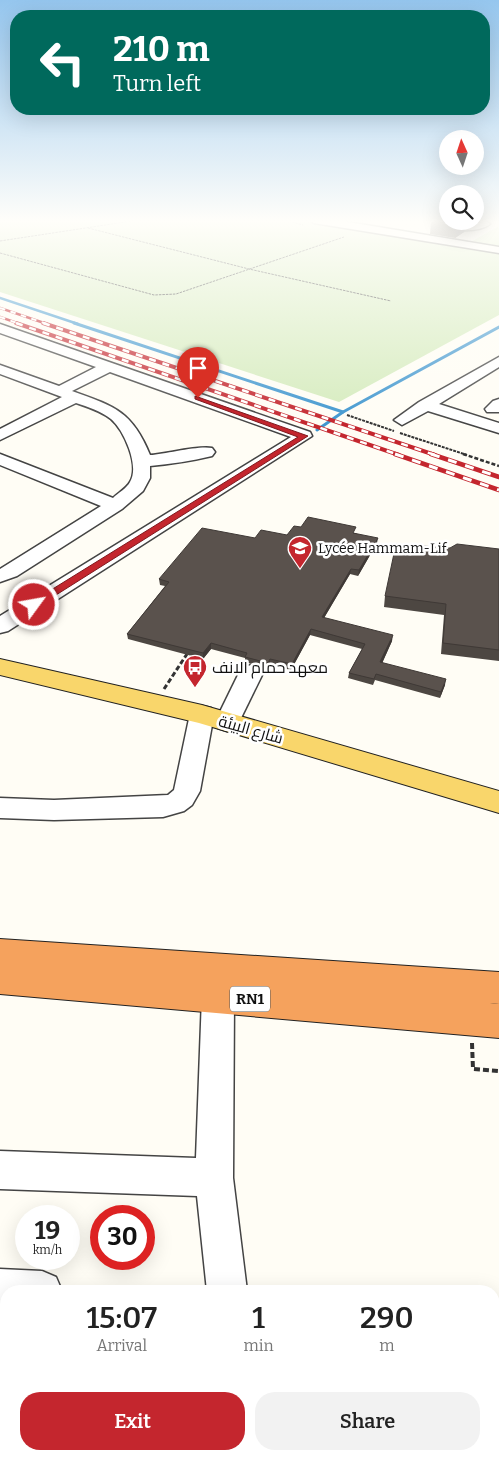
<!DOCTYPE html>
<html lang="en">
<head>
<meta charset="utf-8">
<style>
	body { margin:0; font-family:Bitter,Cairo,serif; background:#f2f2f2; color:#222; height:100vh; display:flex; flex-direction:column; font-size:19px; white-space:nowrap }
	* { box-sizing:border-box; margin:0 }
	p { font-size:16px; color:#767676 }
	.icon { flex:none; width:28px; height:28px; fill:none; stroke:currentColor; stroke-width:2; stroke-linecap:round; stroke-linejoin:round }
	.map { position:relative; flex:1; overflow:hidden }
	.panel { position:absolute; left:0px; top:1285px; width:500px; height:175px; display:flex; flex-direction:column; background:#fff; border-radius:20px 20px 0 0; box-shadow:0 5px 20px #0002 }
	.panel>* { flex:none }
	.hud { position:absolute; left:10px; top:10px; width:480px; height:105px; border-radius:20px; box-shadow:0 5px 20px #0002; background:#00695c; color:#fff; overflow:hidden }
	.needle { width:32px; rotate:357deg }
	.fabs { position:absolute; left:439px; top:130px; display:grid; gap:10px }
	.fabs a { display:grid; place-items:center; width:45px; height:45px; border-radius:50%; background:#fff; box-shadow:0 5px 20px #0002; font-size:25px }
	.speed { position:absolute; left:15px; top:1205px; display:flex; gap:10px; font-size:25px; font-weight:700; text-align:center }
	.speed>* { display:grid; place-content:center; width:65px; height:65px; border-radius:50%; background:#fff; box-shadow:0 5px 20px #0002; line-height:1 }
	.speed small { font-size:12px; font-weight:400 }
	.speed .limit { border:8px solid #d22; background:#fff; color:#111 }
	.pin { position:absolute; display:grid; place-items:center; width:42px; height:42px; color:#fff; margin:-51px -21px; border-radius:50% 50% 50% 0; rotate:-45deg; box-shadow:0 0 5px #0007 }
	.pin .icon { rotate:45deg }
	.me { position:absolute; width:55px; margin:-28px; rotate:58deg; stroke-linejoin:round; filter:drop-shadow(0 0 4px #0008) }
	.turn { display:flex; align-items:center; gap:18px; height:105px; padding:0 20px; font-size:22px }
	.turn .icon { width:65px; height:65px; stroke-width:2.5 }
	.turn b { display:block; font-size:35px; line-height:42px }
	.eta { display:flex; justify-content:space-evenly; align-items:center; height:85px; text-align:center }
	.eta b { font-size:30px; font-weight:600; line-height:35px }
	.button { display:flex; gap:10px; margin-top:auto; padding:10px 20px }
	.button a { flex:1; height:58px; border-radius:20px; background:#c4262e; color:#fff; font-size:20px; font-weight:600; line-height:58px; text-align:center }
	.button a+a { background:#f2f2f2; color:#222 }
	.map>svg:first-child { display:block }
	.green { fill:#d5ebbd }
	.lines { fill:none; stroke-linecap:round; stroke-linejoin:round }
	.stream-far1 { stroke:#3f96cf; stroke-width:2.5 }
	.stream { stroke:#3f96cf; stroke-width:3 }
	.minor-casing { stroke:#444; stroke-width:3 }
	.major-casing { stroke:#222; stroke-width:2 }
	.highway-casing { stroke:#222; stroke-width:2 }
	.path-far4 { stroke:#333; stroke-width:1; stroke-dasharray:2.5 1; stroke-linecap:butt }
	.path-far3 { stroke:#333; stroke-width:2; stroke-dasharray:3 1; stroke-linecap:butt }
	.path-far2 { stroke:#333; stroke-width:2.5; stroke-dasharray:4 2; stroke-linecap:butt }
	.path-far1 { stroke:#333; stroke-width:3; stroke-dasharray:5 2.5; stroke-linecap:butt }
	.path { stroke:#333; stroke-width:4; stroke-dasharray:6 3; stroke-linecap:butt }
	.minor { fill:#fff; fill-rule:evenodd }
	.major { fill:#f9d66b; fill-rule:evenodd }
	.highway { fill:#f5a25d; fill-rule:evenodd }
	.rail-far2-casing { stroke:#c4262e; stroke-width:2.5 }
	.rail-far1-casing { stroke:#c4262e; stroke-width:4 }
	.rail-casing { stroke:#c4262e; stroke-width:4.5 }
	.rail-far2 { stroke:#fff; stroke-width:2; stroke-dasharray:5.5; stroke-linecap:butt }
	.rail-far1 { stroke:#fff; stroke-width:2.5; stroke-dasharray:7; stroke-linecap:butt }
	.rail { stroke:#fff; stroke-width:3; stroke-dasharray:9; stroke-linecap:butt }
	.wall { fill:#4d4742 }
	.shaded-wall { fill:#3f3936 }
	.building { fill:#5a524d; stroke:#3f3936 }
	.route { fill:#c4262e; stroke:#7f191e }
	.labels { text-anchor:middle; stroke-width:5; stroke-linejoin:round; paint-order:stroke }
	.far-poi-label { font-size:14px; fill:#111; stroke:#fff; text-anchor:start }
	.shield { fill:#fff; stroke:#585858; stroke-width:1 }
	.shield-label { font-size:15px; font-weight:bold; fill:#111 }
	.poi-label { font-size:16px; fill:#111; stroke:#fff; text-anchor:start }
	.street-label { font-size:16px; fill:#111; stroke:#fff }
</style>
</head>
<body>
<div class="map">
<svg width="499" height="1460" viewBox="0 0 499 1460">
	<rect width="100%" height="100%" fill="#fffdf5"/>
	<g class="green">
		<polygon points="0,220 307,220 499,253 499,315 339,402 0,292"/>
		<polygon points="499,226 499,248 467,244"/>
	</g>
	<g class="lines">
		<polyline class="stream-far1" points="0,298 78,324"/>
		<g class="stream">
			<polyline points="74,323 343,412"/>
			<polyline points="317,430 343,412 499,327"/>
		</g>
		<g class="minor-casing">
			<g id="minor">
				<polygon points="309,220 336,220 499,247 499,253 314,223"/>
				<path d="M 444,220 L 472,225 L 485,221 L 490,224 C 480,233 445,232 435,223 L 436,221 Z"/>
				<path d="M 0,324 L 310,432 L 312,436 L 8,631 L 0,633 L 0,616 L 291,437 L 110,372 L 72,391 C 114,406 132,411 150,455 C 166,454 199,445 212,448 L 215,452 L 212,456 C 191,461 171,464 150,466 L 150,478 L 143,491 L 122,509 L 17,576 L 0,582 L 0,569 L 101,506 L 0,465 L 0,454 L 113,498 C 118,493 127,488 130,482 C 140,466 124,430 111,419 C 101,411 88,407 76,403 L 0,440 L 0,429 L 62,397 L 0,374 L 0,365 L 59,386 L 96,367 L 0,333 Z"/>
				<polygon points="499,357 499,367 439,404 499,423 499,433 428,411 402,425 394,420 419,402"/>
				<polygon points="499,399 499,412 487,412 485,409 493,401"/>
				<polygon points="251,665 259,668 263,673 239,722 236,728 227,731 218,728 215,722 239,673 243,668"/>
				<polygon points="202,706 211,708 214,714 200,791 192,805 184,811 163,817 54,820 0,818 0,798 54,800 168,795 174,790 190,714 193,708"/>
				<polygon points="218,982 230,987 234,997 233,1178 247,1291 207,1291 197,1196 0,1189 0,1151 196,1158 202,997 206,987"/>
				<polygon points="0,1269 42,1271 56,1277 62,1291 6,1291 6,1310 0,1309"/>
				<polygon points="240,1454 286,1454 287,1460 241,1460"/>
			</g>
		</g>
		<g class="major-casing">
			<polygon id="major" points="0,659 202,705 499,791 499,813 199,723 0,675"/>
		</g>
		<g class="highway-casing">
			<polygon id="highway" points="0,939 499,972 499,1004 490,1003 499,1004 499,1038 0,994"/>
		</g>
		<g class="path-far4">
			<polyline points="285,220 303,225"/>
			<polyline points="88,228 249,269 391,301"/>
			<polyline points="0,241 138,220"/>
			<polyline points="0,253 154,295 176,294 344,237"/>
		</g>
		<g class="path-far3">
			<polyline points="347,415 394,431"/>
			<polyline points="400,433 467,455"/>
		</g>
		<polyline class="path-far2" points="463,454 499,466"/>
		<polyline class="path-far1" points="164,689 187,654"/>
		<polyline class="path" points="472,1043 473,1069 499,1071"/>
		<use href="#minor" class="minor"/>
		<use href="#major" class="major"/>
		<use href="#highway" class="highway"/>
		<g class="rail-far2-casing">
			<g id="rail-far2">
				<polyline points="0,308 47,324"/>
				<polyline points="0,317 20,324"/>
			</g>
		</g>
		<g class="rail-far1-casing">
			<g id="rail-far1">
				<polyline points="16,323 399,455"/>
				<polyline points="43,323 435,455"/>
			</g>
		</g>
		<g class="rail-casing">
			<g id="rail">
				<polyline points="395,454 499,490"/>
				<polyline points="431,454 499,477"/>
			</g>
		</g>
		<use href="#rail-far2" class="rail-far2"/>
		<use href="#rail-far1" class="rail-far1"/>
		<use href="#rail" class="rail"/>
	</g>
	<g class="wall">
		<polygon points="475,220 480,220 472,223 465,222 464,232 455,238 430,234 431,223 448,221 475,221"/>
		<polygon points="301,527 355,533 377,543 358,576 350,574 324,618 392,641 382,663 445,685 440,698 375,680 373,685 348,678 349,673 362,649 310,635 291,670 270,665 268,669 245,662 245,658 211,649 203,659 128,639 127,634 165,586 160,585 159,579 255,538 287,535"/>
		<polygon points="450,548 499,549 499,661 441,654 444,615 384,607 385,596"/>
	</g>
	<g class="shaded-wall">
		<polygon points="475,220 480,220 472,223 472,221 475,221"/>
		<polygon points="465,221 464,232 455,238 457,227"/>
		<polygon points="378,538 377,543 358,576 359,570"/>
		<polygon points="351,569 350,574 321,623 322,617"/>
		<polygon points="311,629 310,635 291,670 292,664"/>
		<polygon points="393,635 392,641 380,668 380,662"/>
		<polygon points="211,643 211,649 203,659 203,653"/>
		<polygon points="270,659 270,665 268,669 268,663"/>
		<polygon points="446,679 445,685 440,698 441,692"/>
	</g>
	<g class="building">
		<polygon points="435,220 448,220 448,221 465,221 457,227 431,223"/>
		<polygon points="308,517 356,527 353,533 378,538 359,570 351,569 322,617 393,635 380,662 446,679 441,692 376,674 374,679 349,673 365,644 311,629 292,664 270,659 268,663 245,657 247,653 211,643 203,653 127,634 169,582 159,579 202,528 255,538 261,530 287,535 294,526 301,527"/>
		<polygon points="396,544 450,548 457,544 499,549 499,650 443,643 446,604 385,596"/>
	</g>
	<linearGradient id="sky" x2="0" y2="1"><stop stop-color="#95c6ee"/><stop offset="0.52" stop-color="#fffefa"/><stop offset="1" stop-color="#fffefa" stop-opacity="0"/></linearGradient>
	<rect width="499" height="425" fill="url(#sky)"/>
	<polygon class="route" points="195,396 308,436 37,607 30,607 30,603 298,437 195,399"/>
	<defs>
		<g id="school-pin" transform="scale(1.25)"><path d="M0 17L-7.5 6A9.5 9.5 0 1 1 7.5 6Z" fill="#c4262e" stroke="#fff"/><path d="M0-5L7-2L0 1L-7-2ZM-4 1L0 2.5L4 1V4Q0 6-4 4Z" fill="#fff"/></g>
		<g id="bus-pin" transform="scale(1.25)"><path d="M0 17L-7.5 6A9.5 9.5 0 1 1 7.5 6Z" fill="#c4262e" stroke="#fff"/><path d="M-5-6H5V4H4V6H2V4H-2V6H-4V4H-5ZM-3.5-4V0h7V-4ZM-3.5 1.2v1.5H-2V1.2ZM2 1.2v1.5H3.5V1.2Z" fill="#fff"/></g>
	</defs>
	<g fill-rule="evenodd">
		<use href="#school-pin" x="300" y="548"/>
		<use href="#bus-pin" x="195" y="667"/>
	</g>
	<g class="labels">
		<g class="far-poi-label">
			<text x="318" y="553">Lycée Hammam-Lif</text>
		</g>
		<rect class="shield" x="230" y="986.5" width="40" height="25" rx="4"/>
		<g class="shield-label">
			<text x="250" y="1004">RN1</text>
		</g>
		<g class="poi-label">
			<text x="212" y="673">معهد حمام الانف</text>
		</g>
		<g class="street-label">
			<text transform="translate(251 729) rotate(16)" y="6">شارع البيئة</text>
		</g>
	</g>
</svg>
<div class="fabs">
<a><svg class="needle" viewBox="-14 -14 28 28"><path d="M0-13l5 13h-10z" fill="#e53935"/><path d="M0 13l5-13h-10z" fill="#767676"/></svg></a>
<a><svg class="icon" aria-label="search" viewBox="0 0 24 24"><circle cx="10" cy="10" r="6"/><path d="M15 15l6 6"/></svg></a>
</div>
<div class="speed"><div>19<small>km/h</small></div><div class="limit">30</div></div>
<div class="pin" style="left:198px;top:398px;background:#d93025"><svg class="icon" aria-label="arrive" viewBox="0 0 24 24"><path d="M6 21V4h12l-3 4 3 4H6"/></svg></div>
<svg class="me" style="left:34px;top:605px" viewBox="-20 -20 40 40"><circle r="17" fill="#c4262e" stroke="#fff" stroke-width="3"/><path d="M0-11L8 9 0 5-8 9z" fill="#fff"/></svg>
<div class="hud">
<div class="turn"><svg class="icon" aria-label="left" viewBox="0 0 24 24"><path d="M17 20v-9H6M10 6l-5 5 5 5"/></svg><div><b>210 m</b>Turn left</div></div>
</div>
<section class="panel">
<div class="eta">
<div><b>15:07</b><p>Arrival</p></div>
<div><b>1</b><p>min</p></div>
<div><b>290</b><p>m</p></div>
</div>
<div class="button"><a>Exit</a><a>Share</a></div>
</section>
</div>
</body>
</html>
